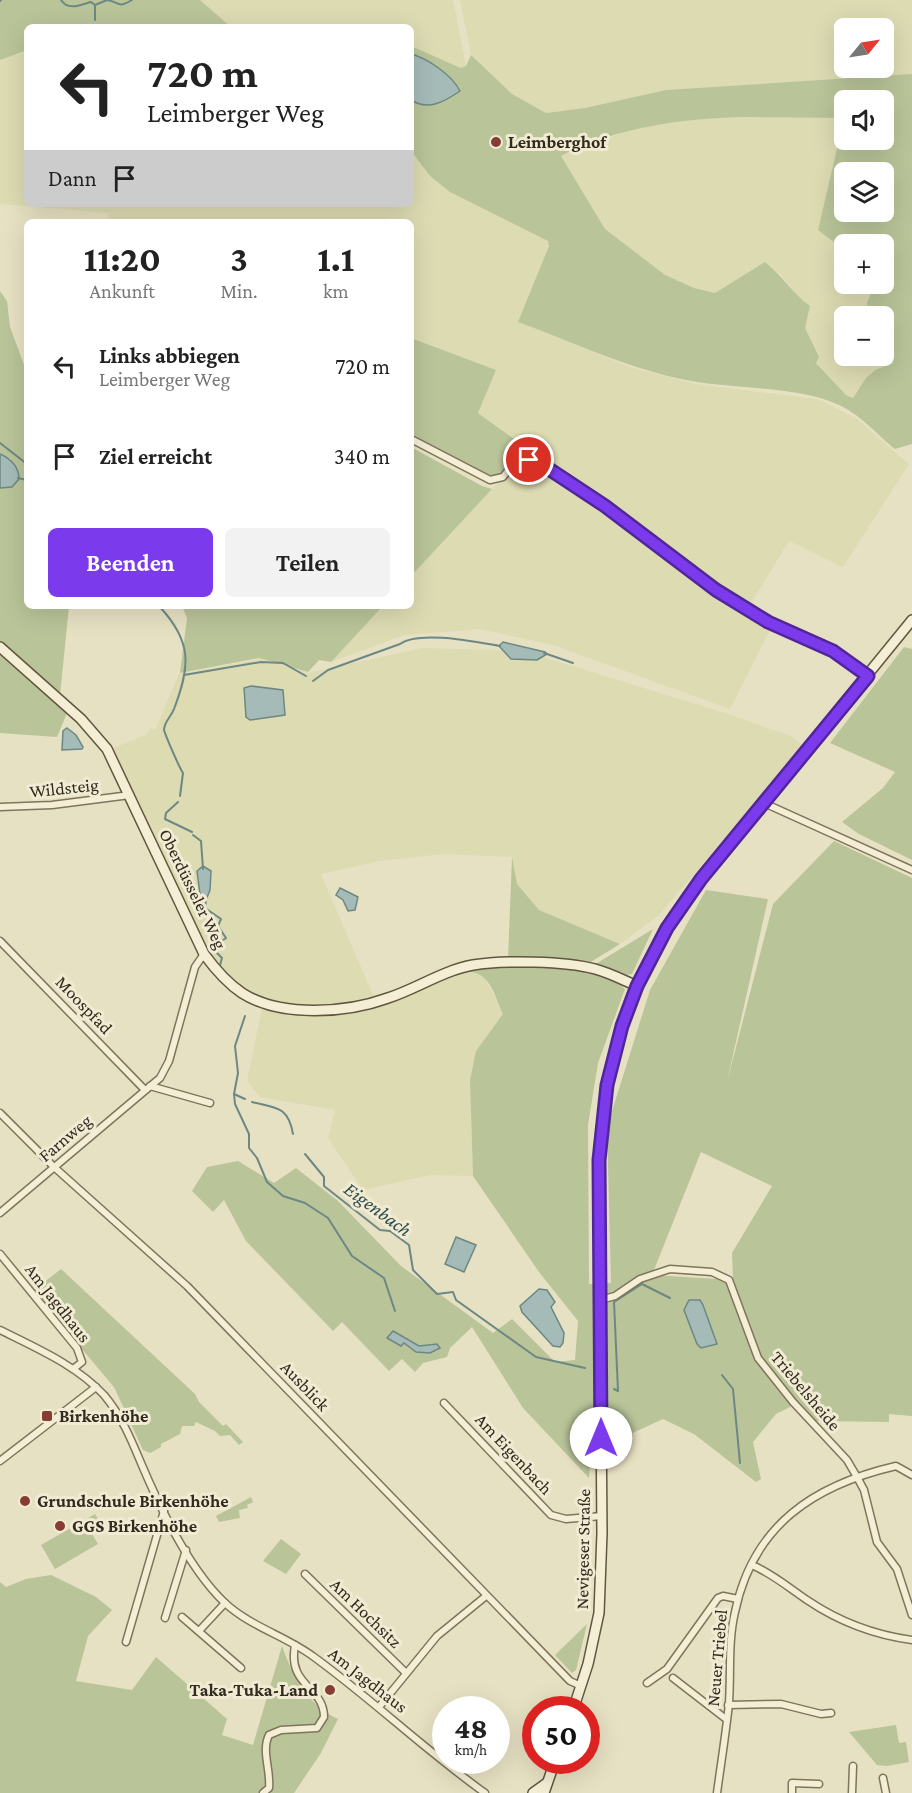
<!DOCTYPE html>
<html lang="de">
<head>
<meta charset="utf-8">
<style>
	body { margin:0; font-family:"Crimson Pro",serif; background:#f2f2f2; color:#222; height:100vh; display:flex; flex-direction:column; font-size:22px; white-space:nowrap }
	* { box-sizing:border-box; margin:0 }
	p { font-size:20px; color:#767676 }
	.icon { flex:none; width:33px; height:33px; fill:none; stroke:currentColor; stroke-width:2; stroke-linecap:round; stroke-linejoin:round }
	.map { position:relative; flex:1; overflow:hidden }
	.panel { position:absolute; left:24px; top:219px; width:390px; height:390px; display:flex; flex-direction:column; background:#fff; border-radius:9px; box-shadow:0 6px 24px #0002 }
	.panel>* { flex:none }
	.top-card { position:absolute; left:24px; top:24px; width:390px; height:183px; border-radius:9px; box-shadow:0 6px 24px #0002; background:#fff; color:#222; overflow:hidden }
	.needle { width:39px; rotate:60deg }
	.fabs { position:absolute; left:834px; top:18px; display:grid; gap:12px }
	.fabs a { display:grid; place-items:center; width:60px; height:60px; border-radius:9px; background:#fff; box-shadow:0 6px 24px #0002; font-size:30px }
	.speed { position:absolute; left:432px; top:1696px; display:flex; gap:12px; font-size:30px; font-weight:700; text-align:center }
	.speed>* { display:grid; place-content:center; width:78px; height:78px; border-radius:50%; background:#fff; box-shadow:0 6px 24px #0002; line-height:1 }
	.speed small { font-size:15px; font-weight:400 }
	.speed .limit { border:9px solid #d22; background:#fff; color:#111 }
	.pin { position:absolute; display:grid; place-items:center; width:51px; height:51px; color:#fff; margin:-26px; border:3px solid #fff; border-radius:50%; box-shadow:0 2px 6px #0007 }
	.me { position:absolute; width:66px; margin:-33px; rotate:0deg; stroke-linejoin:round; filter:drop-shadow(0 0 4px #0008) }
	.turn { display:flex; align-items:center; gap:21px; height:126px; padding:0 24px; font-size:27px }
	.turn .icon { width:78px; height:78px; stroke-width:2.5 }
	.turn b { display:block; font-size:42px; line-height:51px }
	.then { display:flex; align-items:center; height:57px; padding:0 24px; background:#0003; gap:12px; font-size:22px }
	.eta { display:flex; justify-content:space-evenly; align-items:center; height:102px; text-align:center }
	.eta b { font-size:36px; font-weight:700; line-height:42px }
	.primary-button { display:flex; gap:12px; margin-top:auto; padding:12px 24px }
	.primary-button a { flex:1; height:69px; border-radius:9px; background:#7c3aed; color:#fff; font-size:24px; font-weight:700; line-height:69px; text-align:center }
	.primary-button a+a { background:#f2f2f2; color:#222 }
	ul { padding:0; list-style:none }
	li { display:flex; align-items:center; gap:18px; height:90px; padding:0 24px }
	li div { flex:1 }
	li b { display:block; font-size:22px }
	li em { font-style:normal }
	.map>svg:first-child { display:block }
	.farmland { fill:#dcdbb2; fill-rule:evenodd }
	.green { fill:#b9c499; fill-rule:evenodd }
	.water { fill:#a5bbb7; stroke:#6d8884; stroke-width:1.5 }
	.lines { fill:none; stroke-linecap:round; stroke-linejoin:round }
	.stream { stroke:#6d8884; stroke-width:2 }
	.street-casing { stroke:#7f745c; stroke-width:9 }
	.secondary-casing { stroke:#61553f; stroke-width:12 }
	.street { stroke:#f4eed5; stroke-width:6 }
	.secondary { stroke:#f4eed5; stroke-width:9 }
	.route-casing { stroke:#51269a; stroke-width:15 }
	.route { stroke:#7c3aed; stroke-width:10 }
	.poi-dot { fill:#863e34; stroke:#f0ebd2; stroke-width:2 }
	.labels { text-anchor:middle; stroke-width:6; stroke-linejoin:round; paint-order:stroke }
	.poi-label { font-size:18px; font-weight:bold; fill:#312a1e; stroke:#f0ebd2; text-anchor:start }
	.street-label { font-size:18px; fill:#312a1e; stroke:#f0ebd2 }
	.water-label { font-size:20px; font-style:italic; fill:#2f4d4f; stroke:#f0ebd2 }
</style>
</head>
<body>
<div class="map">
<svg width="912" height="1793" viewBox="0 0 912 1793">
	<rect width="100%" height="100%" fill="#e7e1c3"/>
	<g class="farmland">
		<polygon points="200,0 453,0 466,66 462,68 411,46 411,27 231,27"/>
		<path d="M 460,0 L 912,0 L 912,74 L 666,90 L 585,108 L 546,113 L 512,94 L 471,55 ZM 844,28 L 884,28 L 884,68 L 844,68 Z"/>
		<polygon points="26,49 27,204 411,204 411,151 430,176 548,241 549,246 519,322 630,367 696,384 817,399 856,418 909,464 843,567 789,541 750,605 478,413 496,370 411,338 411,222 107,222 109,213 0,204 0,60"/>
		<polygon points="743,117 844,118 818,230 844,250 844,284 875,284 867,303 868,316 844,316 844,356 884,356 884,346 894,363 875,370 866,378 853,398 846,395 816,362 819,357 805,328 810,306 799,298 781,275 765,262 715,293 694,288 665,275 605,229 561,156 638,127 687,119"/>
		<polygon points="525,467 540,469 715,595 771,628 730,709 553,645 480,629 404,635 331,662 383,606 411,606 411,576 492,489 514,470"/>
		<polygon points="423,648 524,651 728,714 793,737 804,747 659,915 620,944 539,910 517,884 512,857 443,854 380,861 321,874 378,1007 452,976 474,971 484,977 504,1014 476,1051 470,1080 473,1176 430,1175 363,1190 328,1138 335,1110 260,1097 247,1081 264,998 238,984 211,957 113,748 146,735 151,728 155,730 179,674 260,659 308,673"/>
	</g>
	<g class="green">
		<polygon points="0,0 200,0 231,27 27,27 27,50 0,60"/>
		<path d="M 411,46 L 461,68 L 466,66 L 471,55 L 512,94 L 546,113 L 585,108 L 666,90 L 912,74 L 912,444 L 895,449 C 878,436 864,417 839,405 C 799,386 735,389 691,381 C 631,370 575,343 518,322 L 549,246 L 548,241 L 450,192 L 430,176 L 411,151 ZM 844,100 L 884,100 L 884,140 L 844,140 ZM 743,117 L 844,118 L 818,230 L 844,250 L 844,244 L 884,244 L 884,284 L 875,284 L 867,303 L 868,316 L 884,316 L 884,346 L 893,363 L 875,370 L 866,378 L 853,398 L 846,395 L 816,363 L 819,357 L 805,328 L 810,306 C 793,294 782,275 765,262 L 715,293 L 694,288 L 665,275 L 605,229 L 561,156 C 618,127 679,119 743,117 ZM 844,172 L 884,172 L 884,212 L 844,212 Z"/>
		<polygon points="0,291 7,301 10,327 27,373 27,606 69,606 60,695 67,713 57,737 0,733 0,488 2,488 11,459 0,454"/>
		<polygon points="411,338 496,370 478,413 546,462 521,455 503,474 486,478 411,437"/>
		<polygon points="411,447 482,486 492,489 411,576"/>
		<polygon points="182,606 383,606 331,662 319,660 308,672 259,658 180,673 187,618"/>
		<polygon points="904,647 912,649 912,860 859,834 842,822 883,788 895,772 830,743"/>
		<path d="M 834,841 L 912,878 L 912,1416 L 889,1414 L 889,1422 L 814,1421 L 801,1406 L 792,1406 L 776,1414 L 753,1442 L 761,1479 L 756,1482 L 694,1434 L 663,1419 L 591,1452 L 589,1478 L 523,1408 L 472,1327 L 450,1348 L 447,1357 L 423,1363 L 415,1372 L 402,1359 L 389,1371 L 342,1322 L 333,1331 L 246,1241 L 224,1200 L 213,1212 L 192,1191 L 207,1167 L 238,1161 L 274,1183 L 296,1168 L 338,1201 L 401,1266 L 493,1333 L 512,1319 L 555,1362 L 575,1360 L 578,1321 L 539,1272 L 473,1176 L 470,1080 L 476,1051 L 503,1014 C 493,993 489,967 461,973 C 491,961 603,964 625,989 L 598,1063 L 588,1125 L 589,1284 L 611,1283 L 607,1127 L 650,990 L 706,890 L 768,899 L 727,1082 L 773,904 ZM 701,1152 L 772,1186 L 732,1253 L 733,1280 L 652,1275 Z"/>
		<polygon points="512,857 517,884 539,910 620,944 589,963 508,960"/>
		<polygon points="653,929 632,974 626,975 594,965"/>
		<polygon points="61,1269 195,1394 199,1402 223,1426 226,1424 243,1442 239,1445 230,1435 220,1436 215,1431 196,1422 194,1426 182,1426 180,1434 161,1444 161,1447 150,1453 143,1450 114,1387 33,1291"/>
		<polygon points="251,1497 253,1502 247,1505 248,1508 239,1510 240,1518 219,1522 216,1516"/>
		<polygon points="95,1514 103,1527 92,1534 98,1544 55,1569 41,1545"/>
		<polygon points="281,1539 301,1554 286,1574 263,1561"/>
		<path d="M 51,1575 L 96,1597 L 112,1610 L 88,1636 L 76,1681 L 132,1690 L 156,1657 L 227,1719 L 222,1735 L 253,1745 L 282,1646 C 293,1677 308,1705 338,1719 L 321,1753 L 294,1793 L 0,1793 L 0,1582 L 6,1587 L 26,1579 Z"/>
		<polygon points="587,1624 576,1670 572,1673 555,1655"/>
		<polygon points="896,1725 899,1743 906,1742 909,1762 887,1766 877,1765 849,1732"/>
	</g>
	<g class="water">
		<path d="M 411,54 C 427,58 452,75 460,91 C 444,102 428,111 411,100 Z"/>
		<path d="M 0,454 C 11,459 19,466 19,479 L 12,487 L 0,488 Z"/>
		<polygon points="503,642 545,652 547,654 537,660 511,659 499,646"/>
		<polygon points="251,686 283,690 285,715 250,720 246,717 244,688"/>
		<polygon points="67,728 76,735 83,747 82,749 62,750 63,731"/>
		<polygon points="203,866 211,871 210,890 206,900 200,894 197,871"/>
		<polygon points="340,888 358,897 355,910 348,911 343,900 336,895"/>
		<polygon points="456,1237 476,1245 464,1272 445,1264"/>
		<polygon points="539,1289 547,1290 555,1302 551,1307 564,1333 563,1343 560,1347 553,1346 522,1312 520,1306"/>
		<polygon points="689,1300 700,1300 703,1305 717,1344 701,1348 697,1344 684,1310"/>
		<polygon points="393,1331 419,1346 437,1344 440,1348 430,1353 416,1352 404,1343 401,1346 387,1338"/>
	</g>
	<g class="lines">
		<g class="stream">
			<path d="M 61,0 C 68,11 80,5 91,2 L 95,5"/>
			<polyline points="0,1 1,0"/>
			<path d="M 95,5 L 107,0 C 120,2 117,9 132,0"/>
			<polyline points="95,6 95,20"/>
			<polyline points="0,443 27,464"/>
			<polyline points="18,478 27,480"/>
			<path d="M 159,606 C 193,642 190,667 174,709 C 171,717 164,722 164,730 C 166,737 180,769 183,773 L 180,796"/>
			<polyline points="544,653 573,663"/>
			<polyline points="184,675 261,662 283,663 306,676"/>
			<path d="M 313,681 L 328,670 L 400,644 C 419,630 476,642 500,646"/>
			<polyline points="178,802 166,813 165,819 192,832"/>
			<polyline points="193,835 201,841 203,869"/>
			<polyline points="206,898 205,908 221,919 218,926 226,938 212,948 222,958 220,965"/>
			<polyline points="245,1016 235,1046 238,1073 234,1094 245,1099"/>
			<polyline points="234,1094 235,1104 249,1134 249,1148 257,1158 267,1182 283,1196 305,1203 328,1218 352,1256 384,1278 395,1311"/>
			<path d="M 252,1102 C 276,1108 288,1106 293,1134"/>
			<polyline points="305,1154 324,1177 324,1186 380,1230 390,1231 409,1245 413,1270 437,1294 453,1292 456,1300 536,1357 585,1368"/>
			<polyline points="722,1375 733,1389 740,1463"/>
			<polyline points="614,1389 618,1391 614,1302 642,1284 670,1298"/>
		</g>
		<g class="street-casing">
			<g id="street">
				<polyline points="411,439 490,480 503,477 513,464 521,461 529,460 546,467 605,506 716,590 768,622 833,651 868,676"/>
				<polyline points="764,803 912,870"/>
				<polyline points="0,807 52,805 130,795"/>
				<polyline points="0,941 145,1090"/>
				<polyline points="150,1086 210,1103"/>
				<polyline points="0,1113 54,1167 187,1286 570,1681 581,1686"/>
				<polyline points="0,1213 160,1078 169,1061 195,967 204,954"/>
				<polyline points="0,1254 77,1348 82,1362 73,1369"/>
				<polyline points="600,1300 615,1296 640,1279 670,1269 712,1272 729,1280 758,1358 793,1402 847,1460 857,1477 864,1490 877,1542 897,1569 912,1615"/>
				<path d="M 0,1330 C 36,1348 76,1365 104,1395 C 121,1415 131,1439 141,1463 C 160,1508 189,1569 225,1603 C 251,1627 286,1636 314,1657 C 373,1700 426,1751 485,1793"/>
				<polyline points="444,1403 551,1515 566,1519 602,1516"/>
				<polyline points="0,1461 96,1387"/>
				<path d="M 752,1565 C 773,1574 789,1588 807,1600 C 838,1621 875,1635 912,1640"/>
				<polyline points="305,1574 406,1673"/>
				<polyline points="182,1617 241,1668"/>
				<polyline points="165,1618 186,1550"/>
				<polyline points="199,1631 225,1603"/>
				<polyline points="126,1642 164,1511"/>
				<polyline points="673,1678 726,1719"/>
				<polyline points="647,1683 667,1669 718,1598 723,1596 738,1599"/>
				<polyline points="728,1705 781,1704 821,1714 831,1713"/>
				<polyline points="379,1707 437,1636 486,1596"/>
				<polyline points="883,1778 886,1793"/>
				<path d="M 263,1793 L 269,1788 C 271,1770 261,1751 269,1735 L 281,1730 L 317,1728 L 324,1717 C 324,1686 287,1687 295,1645"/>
				<path d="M 717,1793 C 721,1763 726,1733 729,1703 C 731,1673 728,1641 735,1612 C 753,1525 814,1485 896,1466 L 912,1475"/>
				<polyline points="792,1793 792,1783 819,1784"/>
				<polyline points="852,1793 853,1766"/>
			</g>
		</g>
		<g class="secondary-casing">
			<g id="secondary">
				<path d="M 0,647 L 81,719 L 107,749 L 204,954 C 215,969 227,983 242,993 C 281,1018 347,1013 388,998 C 416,989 444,970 473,965 C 503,960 565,961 595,969 C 610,973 623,980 637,986"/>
				<polyline points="573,1710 588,1664 599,1613 602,1533 599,1160 607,1085 622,1026 637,986 667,928 701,879 912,620"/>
				<polyline points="533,1793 547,1783"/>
				<polyline points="544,1793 555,1761"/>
			</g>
		</g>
		<use href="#street" class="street"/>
		<use href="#secondary" class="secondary"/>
	</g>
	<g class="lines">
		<g class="route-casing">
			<polyline id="route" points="529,460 546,467 605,506 716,590 768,622 833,651 868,676 701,879 667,928 637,986 622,1026 607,1085 599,1160 601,1438"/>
		</g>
		<use href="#route" class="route"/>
	</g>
	<g class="poi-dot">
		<circle cx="496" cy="142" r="6"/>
		<rect x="41" y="1410" width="12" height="12" rx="3"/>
		<circle cx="25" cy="1501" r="6"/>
		<circle cx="60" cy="1526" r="6"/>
		<circle cx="330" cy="1690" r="6"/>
	</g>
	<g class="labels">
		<g class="poi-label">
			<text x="508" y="148">Leimberghof</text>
			<text x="59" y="1422">Birkenhöhe</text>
			<text x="37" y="1507">Grundschule Birkenhöhe</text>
			<text x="72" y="1532">GGS Birkenhöhe</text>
			<text x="318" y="1696" text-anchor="end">Taka-Tuka-Land</text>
		</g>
		<g class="street-label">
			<text transform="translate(64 788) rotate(-6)" y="6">Wildsteig</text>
			<text transform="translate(193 889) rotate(64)" y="6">Oberdüsseler Weg</text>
			<text transform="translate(84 1005) rotate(46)" y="6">Moospfad</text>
			<text transform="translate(65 1138) rotate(-40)" y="6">Farnweg</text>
			<text transform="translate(58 1303) rotate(52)" y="6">Am Jagdhaus</text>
			<text transform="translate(305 1386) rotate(46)" y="6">Ausblick</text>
			<text transform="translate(806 1391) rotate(50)" y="6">Triebelsheide</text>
			<text transform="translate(514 1454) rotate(47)" y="6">Am Eigenbach</text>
			<text transform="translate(583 1549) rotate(-89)" y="6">Nevigeser Straße</text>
			<text transform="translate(366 1613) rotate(44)" y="6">Am Hochsitz</text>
			<text transform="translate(717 1658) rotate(-85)" y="6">Neuer Triebel</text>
			<text transform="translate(368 1680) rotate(38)" y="6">Am Jagdhaus</text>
		</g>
		<g class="water-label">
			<text transform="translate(378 1209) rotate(36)" y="7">Eigenbach</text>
		</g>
	</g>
</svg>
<div class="fabs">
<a><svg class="needle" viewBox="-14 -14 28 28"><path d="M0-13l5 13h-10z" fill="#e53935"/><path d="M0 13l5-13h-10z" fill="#767676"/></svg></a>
<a><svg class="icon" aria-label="sound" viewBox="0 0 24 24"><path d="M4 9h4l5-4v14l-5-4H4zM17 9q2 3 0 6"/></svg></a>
<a><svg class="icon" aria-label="layers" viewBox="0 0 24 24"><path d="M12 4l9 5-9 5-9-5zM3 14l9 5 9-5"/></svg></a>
<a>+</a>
<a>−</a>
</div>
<div class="speed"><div>48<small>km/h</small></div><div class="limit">50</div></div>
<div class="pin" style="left:529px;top:460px;background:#d93025"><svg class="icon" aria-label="arrive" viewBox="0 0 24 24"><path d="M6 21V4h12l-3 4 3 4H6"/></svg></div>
<svg class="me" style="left:601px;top:1438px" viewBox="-20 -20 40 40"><circle r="19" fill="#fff"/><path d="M0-13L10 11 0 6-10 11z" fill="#7c3aed"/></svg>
<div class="top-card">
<div class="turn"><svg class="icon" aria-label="left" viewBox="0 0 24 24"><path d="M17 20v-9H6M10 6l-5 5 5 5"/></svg><div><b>720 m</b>Leimberger Weg</div></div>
<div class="then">Dann<svg class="icon" aria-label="arrive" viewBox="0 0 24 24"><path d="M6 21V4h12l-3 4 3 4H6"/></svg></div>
</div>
<section class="panel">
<div class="eta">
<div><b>11:20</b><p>Ankunft</p></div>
<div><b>3</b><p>Min.</p></div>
<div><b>1.1</b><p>km</p></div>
</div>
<ul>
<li><svg class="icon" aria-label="left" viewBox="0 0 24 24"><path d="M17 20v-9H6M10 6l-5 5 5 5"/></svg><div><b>Links abbiegen</b><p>Leimberger Weg</p></div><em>720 m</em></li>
<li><svg class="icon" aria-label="arrive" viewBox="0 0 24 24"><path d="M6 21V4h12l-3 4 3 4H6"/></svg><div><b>Ziel erreicht</b></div><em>340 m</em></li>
</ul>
<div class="primary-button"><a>Beenden</a><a>Teilen</a></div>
</section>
</div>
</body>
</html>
